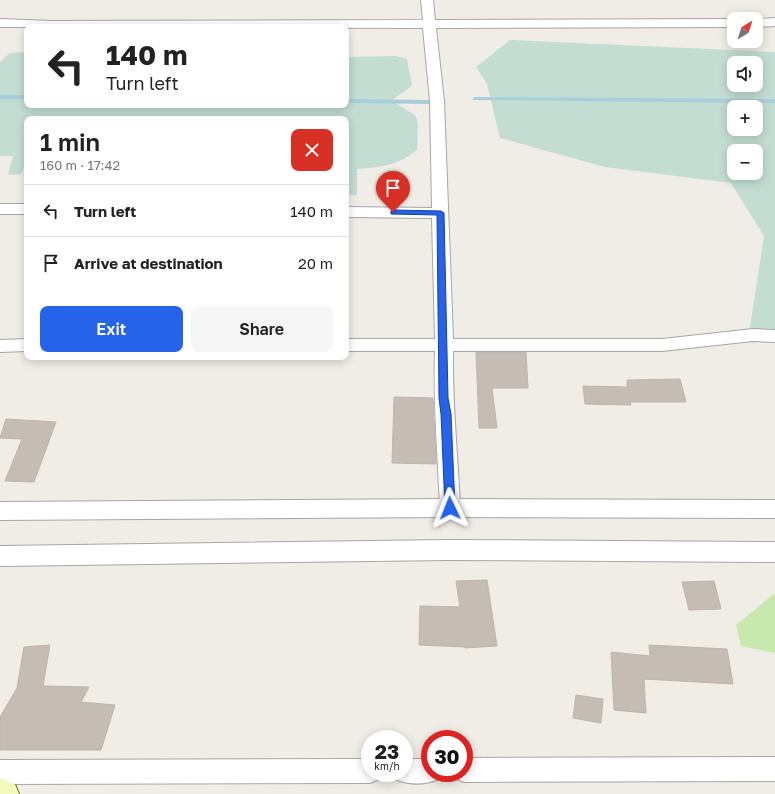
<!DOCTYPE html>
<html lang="en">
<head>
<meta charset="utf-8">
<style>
	body { margin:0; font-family:"Golos Text",sans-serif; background:#f6f6f6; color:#222; height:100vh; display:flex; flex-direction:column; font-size:15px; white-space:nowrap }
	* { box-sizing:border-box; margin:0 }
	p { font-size:13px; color:#767676 }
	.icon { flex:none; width:22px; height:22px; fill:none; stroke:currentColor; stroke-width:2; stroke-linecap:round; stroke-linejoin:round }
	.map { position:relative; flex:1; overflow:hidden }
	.details { position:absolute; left:24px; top:116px; width:325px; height:244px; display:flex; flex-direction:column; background:#fff; border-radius:8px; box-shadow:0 2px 10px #0003 }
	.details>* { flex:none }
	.hud { position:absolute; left:24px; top:24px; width:325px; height:84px; border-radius:8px; box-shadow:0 2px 10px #0003; background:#fff; color:#222; overflow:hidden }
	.needle { width:26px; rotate:38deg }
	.controls { position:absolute; left:727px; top:12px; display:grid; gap:8px }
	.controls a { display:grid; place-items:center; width:36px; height:36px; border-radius:8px; background:#fff; box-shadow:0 2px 10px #0003; font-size:20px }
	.speed { position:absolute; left:361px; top:730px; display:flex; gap:8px; font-size:20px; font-weight:700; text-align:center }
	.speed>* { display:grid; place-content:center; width:52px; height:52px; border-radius:50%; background:#fff; box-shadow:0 2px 10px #0003; line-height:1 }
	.speed small { font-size:10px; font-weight:400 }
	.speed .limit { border:6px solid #d22; background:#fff; color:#111 }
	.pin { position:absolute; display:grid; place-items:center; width:34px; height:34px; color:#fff; margin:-41px -17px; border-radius:50% 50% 50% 0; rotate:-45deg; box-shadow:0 0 4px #0007 }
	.pin .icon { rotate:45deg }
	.me { position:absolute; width:44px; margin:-22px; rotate:358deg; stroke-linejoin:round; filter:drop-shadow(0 0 3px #0008) }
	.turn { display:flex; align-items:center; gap:14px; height:84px; padding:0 16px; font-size:18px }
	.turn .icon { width:52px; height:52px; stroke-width:2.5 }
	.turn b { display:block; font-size:28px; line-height:34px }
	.round { display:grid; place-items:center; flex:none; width:42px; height:42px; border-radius:8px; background:#f6f6f6 }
	.headline { display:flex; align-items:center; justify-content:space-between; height:68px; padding:0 16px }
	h1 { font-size:24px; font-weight:600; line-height:30px }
	.action { display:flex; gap:8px; margin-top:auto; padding:8px 16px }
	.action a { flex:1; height:46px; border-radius:8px; background:#2563eb; color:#fff; font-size:16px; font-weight:600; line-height:46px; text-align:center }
	.action a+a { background:#f6f6f6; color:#222 }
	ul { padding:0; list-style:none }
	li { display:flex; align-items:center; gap:12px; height:52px; padding:0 16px; border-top:1px solid #e0e0e0 }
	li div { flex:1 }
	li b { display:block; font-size:15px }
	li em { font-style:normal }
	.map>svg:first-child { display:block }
	.grass { fill:#c8e9ad }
	.wetland { fill:#c3ddd2; fill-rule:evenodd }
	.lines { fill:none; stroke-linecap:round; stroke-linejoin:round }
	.stream { fill:#a7cedc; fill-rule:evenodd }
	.building { fill:#c4bcb5; stroke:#c1b4a8 }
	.minor-casing { stroke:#a6a6a6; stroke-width:2 }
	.tertiary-casing { stroke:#a6a6a6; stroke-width:2 }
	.secondary-casing { stroke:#657507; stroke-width:2 }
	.minor { fill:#fff; fill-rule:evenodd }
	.tertiary { fill:#fff; fill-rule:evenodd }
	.secondary { fill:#f3f8bb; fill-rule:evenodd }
	.route { fill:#2563eb; stroke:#184099 }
</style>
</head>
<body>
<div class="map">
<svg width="775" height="794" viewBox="0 0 775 794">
	<rect width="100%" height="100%" fill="#f0ede6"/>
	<polygon class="grass" points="775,593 775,653 741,646 736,625"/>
	<g class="wetland">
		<path d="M 510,40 L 775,52 L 775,334 L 749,334 L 764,236 L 731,183 L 605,167 L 500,138 L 487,84 L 476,67 ZM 734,63 L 756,63 L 756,85 L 734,85 ZM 734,107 L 756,107 L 756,129 L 734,129 ZM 734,151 L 756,151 L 756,173 L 734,173 Z"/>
		<path d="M 27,52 L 27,105 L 346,105 L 346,57 L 396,56 L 407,59 L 412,85 C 406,92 398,94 392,101 L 415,115 L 418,123 L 417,150 C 397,166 381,167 357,169 L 357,195 L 346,195 L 346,119 L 27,119 L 27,161 L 21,174 L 8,175 L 13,156 L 0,156 L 0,62 L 10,53 Z"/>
	</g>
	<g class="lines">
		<g class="stream">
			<rect x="0" y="95" width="27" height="4"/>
			<polygon points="475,97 775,99 775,103 473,100 473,98"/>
			<polygon points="346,99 434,100 437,102 434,104 346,103"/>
		</g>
	</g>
	<g class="building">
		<polygon points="476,352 526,352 528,388 492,388 497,428 479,428"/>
		<polygon points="680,379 686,402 630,402 631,405 585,404 583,386 627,387 627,380"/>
		<polygon points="394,397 433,398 436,464 392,463"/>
		<polygon points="6,419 56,422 34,482 5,481 22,439 0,438"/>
		<polygon points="487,580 497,646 465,648 465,647 419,645 420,606 460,607 456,581"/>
		<polygon points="714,581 721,609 689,610 682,582"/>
		<polygon points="50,645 43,686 89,687 81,702 115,705 101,750 0,750 0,717 17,688 24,647"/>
		<polygon points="649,645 727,649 733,684 644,679 646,713 614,710 611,652 650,656"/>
		<polygon points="576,695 603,699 601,723 573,718"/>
	</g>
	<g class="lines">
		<g class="minor-casing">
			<g id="minor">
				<path d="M 421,0 L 433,0 L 435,20 L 734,19 L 734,27 L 436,28 L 444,101 L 453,339 L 662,339 L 753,329 L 775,330 L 775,342 L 753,341 L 662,351 L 453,351 C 452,403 458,456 460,508 L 457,514 L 450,516 L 443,514 L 440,508 C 438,456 433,403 435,351 L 346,351 L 346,339 L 435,339 L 432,218 L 346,217 L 346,207 L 432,208 L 430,101 L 423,28 L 0,27 L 0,19 L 51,21 L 423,20 Z"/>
				<polygon points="775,18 775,26 756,27 756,19"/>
				<rect x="0" y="204" width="27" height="10"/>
				<polygon points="27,339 27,351 0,352 0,340"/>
				<polygon points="775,757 775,781 464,782 455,778 453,773 464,773 464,758"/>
				<polygon points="370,759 370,773 382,773 379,779 370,783 0,784 0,760"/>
				<path d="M 404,759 L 430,759 L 430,773 L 442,773 L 439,779 C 425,785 409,785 395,779 L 392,773 L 404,773 Z"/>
			</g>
		</g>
		<g class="tertiary-casing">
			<g id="tertiary">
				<polygon points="450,499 775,500 775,518 450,517 0,520 0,502"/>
				<polygon points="449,540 775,542 775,562 449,560 0,566 0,546"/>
			</g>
		</g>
		<g class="secondary-casing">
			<polygon id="secondary" points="0,778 15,784 19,794 0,794"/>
		</g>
		<use href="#minor" class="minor"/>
		<use href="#tertiary" class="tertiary"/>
		<use href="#secondary" class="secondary"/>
	</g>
	<polygon class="route" points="393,210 441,211 444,213 448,398 451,414 455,508 450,511 445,508 441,414 439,398 437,215 391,214 391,211"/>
</svg>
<div class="controls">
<a><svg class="needle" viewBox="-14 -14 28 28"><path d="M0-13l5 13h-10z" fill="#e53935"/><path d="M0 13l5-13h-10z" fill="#767676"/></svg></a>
<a><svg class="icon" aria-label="sound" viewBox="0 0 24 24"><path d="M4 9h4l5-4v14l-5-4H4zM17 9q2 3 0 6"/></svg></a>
<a>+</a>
<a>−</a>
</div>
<div class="speed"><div>23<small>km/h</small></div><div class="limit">30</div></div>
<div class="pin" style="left:393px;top:212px;background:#d93025"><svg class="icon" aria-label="arrive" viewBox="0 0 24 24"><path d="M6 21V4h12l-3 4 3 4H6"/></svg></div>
<svg class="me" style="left:450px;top:508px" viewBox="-20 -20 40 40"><path d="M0-17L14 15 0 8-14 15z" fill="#2563eb" stroke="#fff" stroke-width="4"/></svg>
<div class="hud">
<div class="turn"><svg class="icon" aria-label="left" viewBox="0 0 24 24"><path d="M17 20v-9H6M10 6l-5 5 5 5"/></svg><div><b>140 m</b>Turn left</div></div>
</div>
<section class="details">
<div class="headline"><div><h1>1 min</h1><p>160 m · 17:42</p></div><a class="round" style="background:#d93025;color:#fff"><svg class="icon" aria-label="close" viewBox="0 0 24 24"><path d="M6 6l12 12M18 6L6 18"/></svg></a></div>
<ul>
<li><svg class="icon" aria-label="left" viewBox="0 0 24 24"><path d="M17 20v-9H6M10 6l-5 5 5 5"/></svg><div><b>Turn left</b></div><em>140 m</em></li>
<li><svg class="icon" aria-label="arrive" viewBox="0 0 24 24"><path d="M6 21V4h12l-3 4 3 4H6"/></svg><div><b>Arrive at destination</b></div><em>20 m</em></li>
</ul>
<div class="action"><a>Exit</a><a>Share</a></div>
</section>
</div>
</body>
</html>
